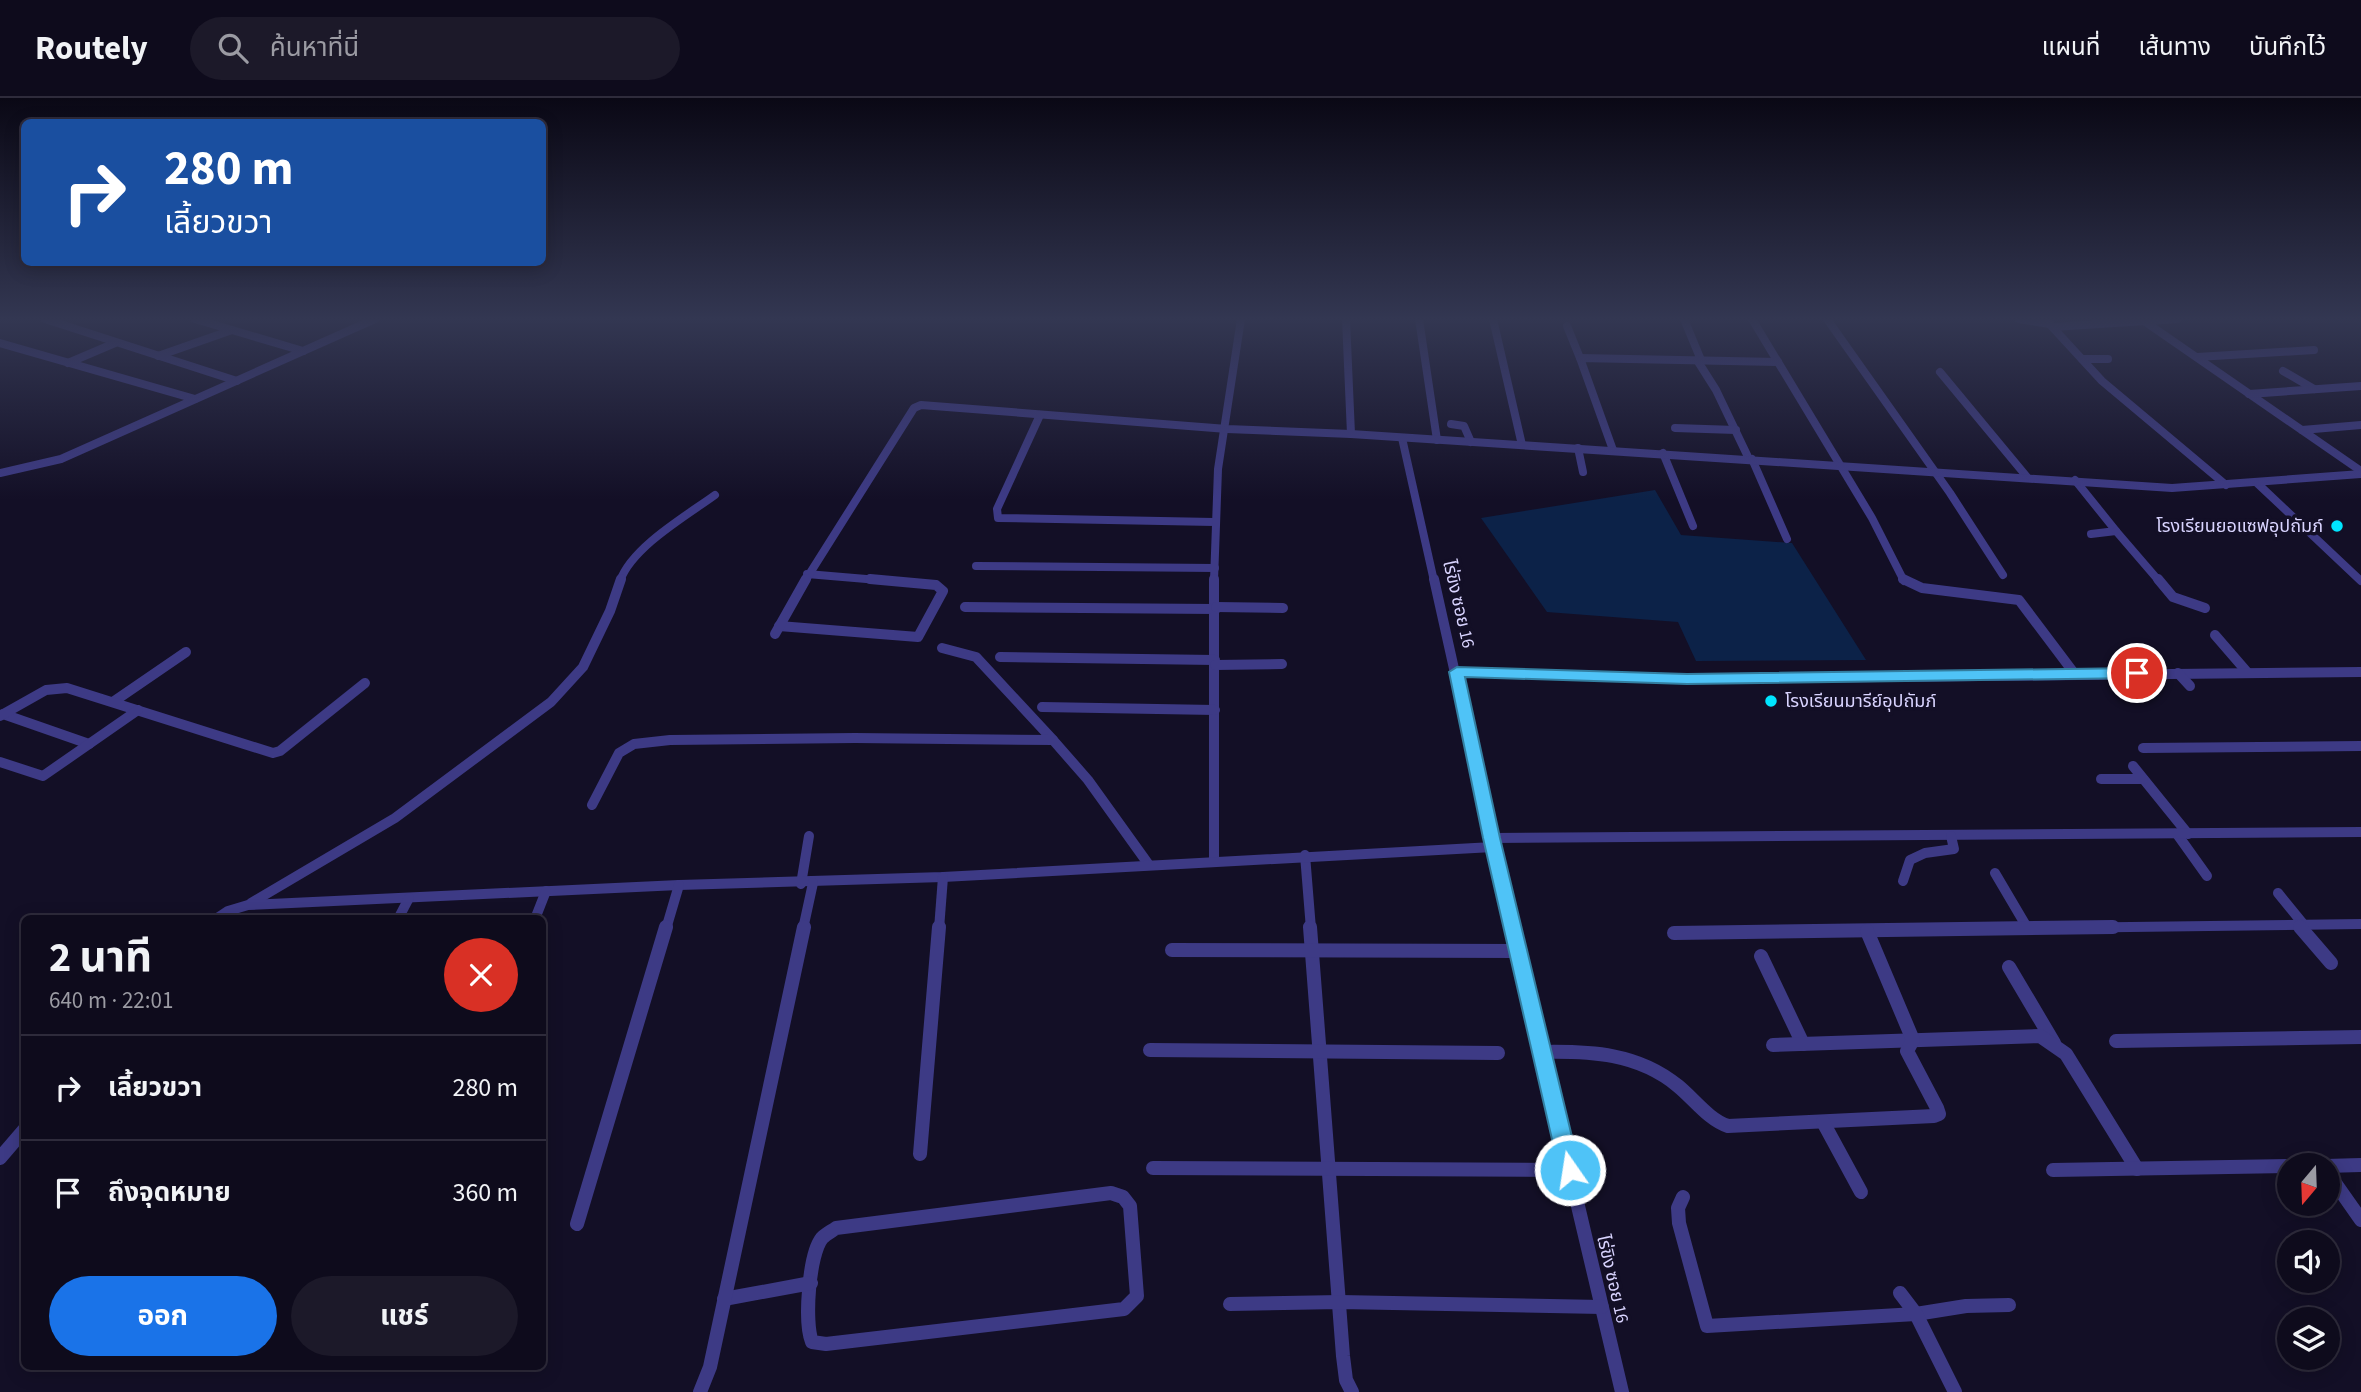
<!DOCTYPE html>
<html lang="th">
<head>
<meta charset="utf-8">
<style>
	body { margin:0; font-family:"Source Sans 3","Noto Sans Thai",sans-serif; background:#1c1929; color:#f1f3f6; height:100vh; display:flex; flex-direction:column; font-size:26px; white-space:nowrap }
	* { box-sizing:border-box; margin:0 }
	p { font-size:23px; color:#9b9ba3 }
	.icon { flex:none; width:38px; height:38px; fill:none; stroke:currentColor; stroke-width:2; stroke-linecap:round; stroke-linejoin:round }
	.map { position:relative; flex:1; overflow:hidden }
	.panel { position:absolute; left:21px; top:817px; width:525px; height:455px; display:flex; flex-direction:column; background:#0e0b1c; border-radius:10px; box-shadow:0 4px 18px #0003,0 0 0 2px #2e2b3b }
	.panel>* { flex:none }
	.guide { position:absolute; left:21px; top:21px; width:525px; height:147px; border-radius:10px; box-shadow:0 4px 18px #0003,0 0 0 2px #2e2b3b; background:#1a4fa0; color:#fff; overflow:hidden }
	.needle { width:46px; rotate:199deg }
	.controls { position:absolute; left:2277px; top:1055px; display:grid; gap:14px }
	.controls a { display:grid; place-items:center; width:63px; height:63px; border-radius:50%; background:#0e0b1c; box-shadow:0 4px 18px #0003,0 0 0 2px #2e2b3b; font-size:35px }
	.pin { position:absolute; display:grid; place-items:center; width:60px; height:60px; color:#fff; margin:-30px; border:4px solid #fff; border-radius:50%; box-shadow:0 2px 7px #0007 }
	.me { position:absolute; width:77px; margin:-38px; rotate:347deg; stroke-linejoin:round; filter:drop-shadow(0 0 5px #0008) }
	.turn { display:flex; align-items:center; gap:24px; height:147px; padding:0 28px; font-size:32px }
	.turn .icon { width:91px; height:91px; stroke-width:2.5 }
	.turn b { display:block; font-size:49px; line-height:60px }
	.round { display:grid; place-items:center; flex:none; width:74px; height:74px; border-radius:37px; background:#1c1929 }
	.overview { display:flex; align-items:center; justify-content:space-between; height:119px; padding:0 28px }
	h1 { font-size:42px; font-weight:700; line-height:52px }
	.primary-button { display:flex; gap:14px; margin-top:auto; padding:14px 28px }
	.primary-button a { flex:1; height:80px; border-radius:42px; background:#1a73e8; color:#fff; font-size:28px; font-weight:700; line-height:80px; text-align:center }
	.primary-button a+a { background:#1c1929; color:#f1f3f6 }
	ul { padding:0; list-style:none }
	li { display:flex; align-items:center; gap:21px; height:105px; padding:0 28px; border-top:2px solid #2e2b3b }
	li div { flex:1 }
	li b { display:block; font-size:26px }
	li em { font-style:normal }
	header { display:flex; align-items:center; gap:42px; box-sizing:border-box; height:98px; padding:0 35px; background:#0e0b1c; border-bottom:2px solid #2e2b3b }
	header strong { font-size:33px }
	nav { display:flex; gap:38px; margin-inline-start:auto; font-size:24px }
	.search { width:490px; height:63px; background:#1c1929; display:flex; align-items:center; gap:18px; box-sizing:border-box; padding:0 24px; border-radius:38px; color:#9b9ba3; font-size:26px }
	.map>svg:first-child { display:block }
	.water { fill:#0c2248 }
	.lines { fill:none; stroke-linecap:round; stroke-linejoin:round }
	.minor-far2 { stroke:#3d3a85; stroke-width:8 }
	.minor-far1 { stroke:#3d3a85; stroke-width:10 }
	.minor { stroke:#3d3a85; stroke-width:14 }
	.route { fill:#4fc3f7; stroke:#337fa1; stroke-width:2 }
	.poi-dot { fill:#00e5ff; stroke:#130f26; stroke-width:2.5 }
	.labels { text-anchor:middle; stroke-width:7; stroke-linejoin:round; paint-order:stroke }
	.poi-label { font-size:18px; fill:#d9d4ff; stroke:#130f26; text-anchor:end }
	.street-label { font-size:18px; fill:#d9d4ff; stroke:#130f26 }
</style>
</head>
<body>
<header>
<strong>Routely</strong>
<div class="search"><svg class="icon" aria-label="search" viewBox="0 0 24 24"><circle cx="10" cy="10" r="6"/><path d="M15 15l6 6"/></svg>ค้นหาที่นี่</div>
<nav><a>แผนที่</a><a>เส้นทาง</a><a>บันทึกไว้</a></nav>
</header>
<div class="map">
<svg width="2361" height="1294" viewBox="0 0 2361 1294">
	<rect width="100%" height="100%" fill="#130f26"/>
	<polygon class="water" points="1655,392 1681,437 1792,445 1866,562 1696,563 1678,524 1547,514 1481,420"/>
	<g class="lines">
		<g class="minor-far2">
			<polyline points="45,221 237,283"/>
			<polyline points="195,221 303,253"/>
			<polyline points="1346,221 1351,336"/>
			<polyline points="1419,221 1437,342"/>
			<polyline points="1493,221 1522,347"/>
			<polyline points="1684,221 1701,262"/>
			<polyline points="1752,221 1872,420 1904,483"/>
			<polyline points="1827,221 1950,395 2003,477"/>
			<polyline points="2019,221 2050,226"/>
			<polyline points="2045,221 2102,283 2226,387"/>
			<polyline points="2144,223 2361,373"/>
			<polyline points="1567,228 1580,260"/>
			<polyline points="2053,229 2177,221"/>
			<polyline points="0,245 195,301"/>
			<polyline points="158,258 232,232"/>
			<polyline points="2197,259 2314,252"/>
			<polyline points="2082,261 2108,261"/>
			<polyline points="1697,262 1716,292 1749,361"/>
			<polyline points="68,265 115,245"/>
			<polyline points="2283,273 2314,291"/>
			<polyline points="1940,274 2027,379"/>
			<polyline points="2249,296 2361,288"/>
			<polyline points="1040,317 997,411 998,420 1214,424"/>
			<polyline points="1451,326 1464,328 1471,344"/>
			<polyline points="1675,330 1736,332"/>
			<polyline points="2302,332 2361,327"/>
			<polyline points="1402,340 1434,483"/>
			<polyline points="1578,350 1583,374"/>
			<polyline points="1613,352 1580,260 1778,264"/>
			<polyline points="1663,355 1693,428"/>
			<polyline points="1752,361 1787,441"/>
			<polyline points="0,375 61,361 375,221"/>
			<polyline points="2075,382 2116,433 2091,436"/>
			<polyline points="2257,385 2361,483"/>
			<polyline points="2116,433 2159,483"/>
			<polyline points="976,468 1215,470"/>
			<polyline points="807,476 890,483"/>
			<path d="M 620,483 C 632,449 686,418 715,397"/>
			<polyline points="805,483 914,310 921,307 1227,331 1351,336 2172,390 2361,376"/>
			<polyline points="1214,483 1218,371 1241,221"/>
		</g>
		<g class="minor-far1">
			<polyline points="1214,481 1214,764"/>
			<polyline points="1434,481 1512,831"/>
			<polyline points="1903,481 1922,490 2019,502 2074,575"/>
			<polyline points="2158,481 2173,499 2205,510"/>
			<polyline points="965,509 1216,511"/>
			<polyline points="1216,509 1283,510"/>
			<polyline points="779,528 918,539 943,493 936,487 870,481"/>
			<polyline points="775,536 806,481"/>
			<polyline points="2215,537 2247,574"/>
			<polyline points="942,550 976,559 1053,642"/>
			<polyline points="1000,559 1215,562"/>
			<polyline points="1215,567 1282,566"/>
			<polyline points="1457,574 1687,581 2361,574"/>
			<polyline points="2137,575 2154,593"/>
			<polyline points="2178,575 2190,588"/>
			<polyline points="113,604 186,554"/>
			<polyline points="1042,609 1215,612"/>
			<polyline points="3,616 89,646"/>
			<polyline points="0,618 46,592 67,590 273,655 280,653 365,585"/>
			<polyline points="2143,650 2361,648"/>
			<polyline points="0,664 43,678 138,612"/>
			<polyline points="2133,668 2188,736"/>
			<polyline points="2101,681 2143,681"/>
			<polyline points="592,707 619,655 634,646 670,642 855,640 1053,642 1088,682 1149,767"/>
			<polyline points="2177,736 2207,778"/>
			<polyline points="1491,740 2361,734"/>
			<polyline points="1305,757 1311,831"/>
			<polyline points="1995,775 2028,831"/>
			<polyline points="1903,783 1910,762 1925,755 1954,751 1951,738"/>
			<polyline points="801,786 809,738"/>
			<polyline points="2278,795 2304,827"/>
			<polyline points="251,805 395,720 551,604 583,569 610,513 621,481"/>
			<polyline points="216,821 228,813 248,807 679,787 943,779 1493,749"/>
			<polyline points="398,821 409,800"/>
			<polyline points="535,821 546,793"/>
			<polyline points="2298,827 2301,831"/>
			<polyline points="666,831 679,787"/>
			<polyline points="803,831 813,785"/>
			<polyline points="939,831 943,779"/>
			<polyline points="1979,831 2361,826"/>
		</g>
		<g class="minor">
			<polyline points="1310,829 1343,1258 1346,1282 1352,1294"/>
			<polyline points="1512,829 1622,1294"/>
			<polyline points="2300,829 2331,865"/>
			<polyline points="1674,835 2113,829"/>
			<polyline points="1172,852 1517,853"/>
			<polyline points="1761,858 1803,946"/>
			<polyline points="2009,869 2054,945"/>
			<polyline points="2116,943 2361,939"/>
			<polyline points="1773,947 2040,938 2066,956 2137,1071"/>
			<polyline points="1150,952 1498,955"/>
			<path d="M 1541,954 C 1591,953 1638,955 1678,988 C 1694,1001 1709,1022 1728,1028 L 1934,1018 L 1939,1016 L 1937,1010 L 1907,953 L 1913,942 L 1867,833"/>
			<polyline points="1823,1024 1861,1094"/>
			<polyline points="920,1056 939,829"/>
			<polyline points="0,1060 24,1032"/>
			<polyline points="2326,1068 2361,1067"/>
			<polyline points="1153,1070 1570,1072"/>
			<polyline points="2053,1072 2289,1068"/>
			<polyline points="2328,1075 2361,1122"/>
			<path d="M 1111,1095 L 1123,1099 L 1130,1108 L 1137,1198 L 1124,1211 L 826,1246 L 812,1244 C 804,1224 809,1156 822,1140 C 826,1136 832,1133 836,1130 Z"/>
			<polyline points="1683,1099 1678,1110 1679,1125 1707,1228 1916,1216 1966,1208 2009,1207"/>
			<polyline points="577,1126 666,829"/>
			<polyline points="1900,1195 1916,1216 1955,1294"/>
			<polyline points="724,1201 811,1185"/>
			<polyline points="1230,1206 1340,1204 1602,1209"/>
			<polyline points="700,1294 710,1269 804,829"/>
		</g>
	</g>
	<linearGradient id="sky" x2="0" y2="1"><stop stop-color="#0a0815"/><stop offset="0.55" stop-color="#333752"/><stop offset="1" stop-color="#333752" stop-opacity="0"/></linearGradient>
	<rect width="2361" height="402" fill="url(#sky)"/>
	<polygon class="route" points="1457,569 1687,576 2137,570 2145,575 2137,580 1687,586 1465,579 1500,740 1580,1072 1577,1079 1570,1082 1562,1079 1559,1072 1483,740 1449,574"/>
	<g class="poi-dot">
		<circle cx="2337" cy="428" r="7"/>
		<circle cx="1771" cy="603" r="7"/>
	</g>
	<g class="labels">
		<g class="poi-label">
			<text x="2323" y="434">โรงเรียนยอแซฟอุปถัมภ์</text>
			<text x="1785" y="609" text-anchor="start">โรงเรียนมารีย์อุปถัมภ์</text>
		</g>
		<g class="street-label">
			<text transform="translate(1459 506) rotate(77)" y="6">ไร่ขิง ซอย 16</text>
			<text transform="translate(1613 1181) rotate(77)" y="6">ไร่ขิง ซอย 16</text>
		</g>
	</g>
</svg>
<div class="controls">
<a><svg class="needle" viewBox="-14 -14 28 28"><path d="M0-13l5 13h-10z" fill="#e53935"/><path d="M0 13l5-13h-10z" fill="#9b9ba3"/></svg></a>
<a><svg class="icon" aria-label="sound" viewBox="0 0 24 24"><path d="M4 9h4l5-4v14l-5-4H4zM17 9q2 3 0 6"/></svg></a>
<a><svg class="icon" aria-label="layers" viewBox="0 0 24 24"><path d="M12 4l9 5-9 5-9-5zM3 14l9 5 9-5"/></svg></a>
</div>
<div class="pin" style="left:2137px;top:575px;background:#d93025"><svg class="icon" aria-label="arrive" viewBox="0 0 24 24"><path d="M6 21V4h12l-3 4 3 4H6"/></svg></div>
<svg class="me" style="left:1570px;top:1072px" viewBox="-20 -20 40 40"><circle r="17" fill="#4fc3f7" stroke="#fff" stroke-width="3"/><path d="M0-11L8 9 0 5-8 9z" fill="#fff"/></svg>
<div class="guide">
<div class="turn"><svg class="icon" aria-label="right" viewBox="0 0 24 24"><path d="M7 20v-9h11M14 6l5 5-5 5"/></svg><div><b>280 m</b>เลี้ยวขวา</div></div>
</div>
<section class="panel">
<div class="overview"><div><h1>2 นาที</h1><p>640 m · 22:01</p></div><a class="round" style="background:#d93025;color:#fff"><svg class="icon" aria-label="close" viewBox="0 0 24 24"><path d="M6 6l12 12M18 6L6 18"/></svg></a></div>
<ul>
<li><svg class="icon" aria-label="right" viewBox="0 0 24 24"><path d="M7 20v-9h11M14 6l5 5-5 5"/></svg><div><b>เลี้ยวขวา</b></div><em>280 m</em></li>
<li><svg class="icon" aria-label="arrive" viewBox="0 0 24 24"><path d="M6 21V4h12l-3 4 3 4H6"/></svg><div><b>ถึงจุดหมาย</b></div><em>360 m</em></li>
</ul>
<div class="primary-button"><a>ออก</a><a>แชร์</a></div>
</section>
</div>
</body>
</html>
